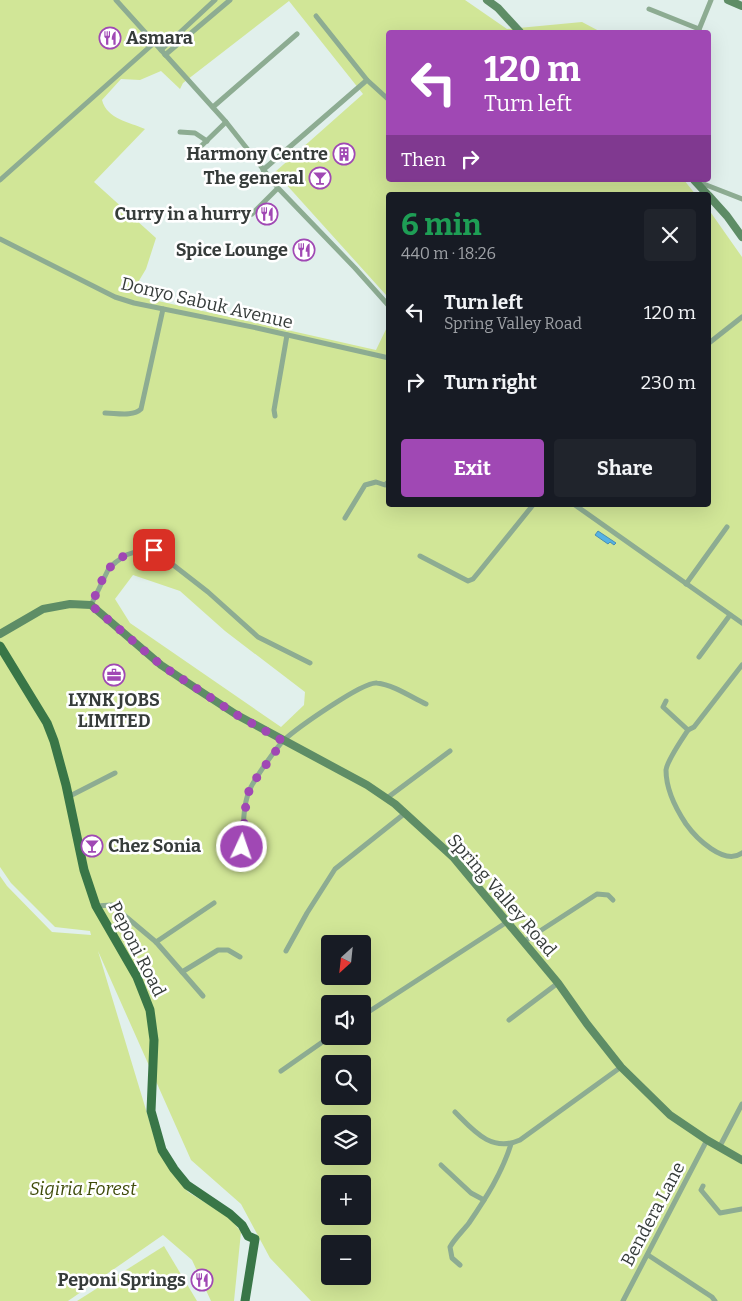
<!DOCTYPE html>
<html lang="en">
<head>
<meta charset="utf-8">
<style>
	body { margin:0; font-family:Bitter,serif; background:#20242c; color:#f1f3f6; height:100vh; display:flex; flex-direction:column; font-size:19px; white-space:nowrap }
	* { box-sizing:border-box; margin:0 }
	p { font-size:16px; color:#9ea1a6 }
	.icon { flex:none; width:28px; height:28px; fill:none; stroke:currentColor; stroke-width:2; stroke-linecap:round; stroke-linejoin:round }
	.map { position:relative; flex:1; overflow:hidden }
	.sheet { position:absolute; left:386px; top:192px; width:325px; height:315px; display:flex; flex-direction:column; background:#171b24; border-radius:5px; box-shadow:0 5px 20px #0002 }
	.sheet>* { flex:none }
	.guide { position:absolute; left:386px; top:30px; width:325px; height:152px; border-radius:5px; box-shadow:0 5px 20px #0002; background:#a048b4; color:#fff; overflow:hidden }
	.needle { width:32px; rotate:207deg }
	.fabs { position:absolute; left:321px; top:935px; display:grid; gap:10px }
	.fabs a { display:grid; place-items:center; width:50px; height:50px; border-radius:5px; background:#171b24; box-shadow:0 5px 20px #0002; font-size:25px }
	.pin { position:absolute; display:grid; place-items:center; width:42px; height:42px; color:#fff; margin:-21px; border-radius:10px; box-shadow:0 2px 8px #0006 }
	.me { position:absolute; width:55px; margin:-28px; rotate:3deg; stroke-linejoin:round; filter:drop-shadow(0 0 4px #0008) }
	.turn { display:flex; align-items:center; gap:18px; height:105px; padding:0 15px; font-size:22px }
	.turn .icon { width:65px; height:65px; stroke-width:2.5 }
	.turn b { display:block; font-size:35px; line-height:42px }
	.then { display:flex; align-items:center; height:48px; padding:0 15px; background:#0003; gap:10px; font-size:19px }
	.round { display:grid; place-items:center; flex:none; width:52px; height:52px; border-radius:5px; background:#20242c }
	.headline { display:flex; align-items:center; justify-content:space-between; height:85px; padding:0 15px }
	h1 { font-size:30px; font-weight:700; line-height:38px; color:#1e9e55 }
	.cta { display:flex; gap:10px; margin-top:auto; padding:10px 15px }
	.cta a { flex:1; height:58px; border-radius:5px; background:#a048b4; color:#fff; font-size:20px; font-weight:700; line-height:58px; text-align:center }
	.cta a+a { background:#20242c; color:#f1f3f6 }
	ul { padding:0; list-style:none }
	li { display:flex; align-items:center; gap:15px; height:70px; padding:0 15px }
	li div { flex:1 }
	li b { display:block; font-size:19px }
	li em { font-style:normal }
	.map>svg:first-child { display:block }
	.green { fill:#d1e697; fill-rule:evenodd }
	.water { fill:#54b2e4; stroke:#4b8fb1 }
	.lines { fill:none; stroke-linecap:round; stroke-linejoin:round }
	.street { stroke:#8dac92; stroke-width:5 }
	.secondary { stroke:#5e8d66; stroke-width:8 }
	.primary { stroke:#397647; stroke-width:9 }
	.route { stroke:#a048b4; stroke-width:9; stroke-dasharray:0 16.2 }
	.labels { text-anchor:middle; stroke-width:5; stroke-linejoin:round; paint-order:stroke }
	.poi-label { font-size:18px; font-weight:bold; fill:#363c3a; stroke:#fff; text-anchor:end }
	.street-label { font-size:18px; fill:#363c3a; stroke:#fff }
	.park-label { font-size:18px; font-style:italic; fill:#3d4a08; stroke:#fff }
</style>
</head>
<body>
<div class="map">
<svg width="742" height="1301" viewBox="0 0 742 1301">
	<rect width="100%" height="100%" fill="#e1f0ec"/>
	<g class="green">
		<path d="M 0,0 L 465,0 L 507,29 L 582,22 L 601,32 L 389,32 L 389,180 L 684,180 L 696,195 L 389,195 L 389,308 L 386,295 L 275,172 L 363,94 L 289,1 L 183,83 L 180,89 L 161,71 L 140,80 L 121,79 L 102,100 C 107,119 129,122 145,129 L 94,182 L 156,238 L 146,269 L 134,289 L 136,296 L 376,350 L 389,323 L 389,505 L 709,505 L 709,210 L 742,257 L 742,1301 L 311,1301 L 270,1258 L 241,1204 L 191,1160 L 98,951 L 159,1153 L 188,1192 L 229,1217 L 241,1232 L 234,1301 L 211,1301 L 192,1260 L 163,1235 L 68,1301 L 0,1301 L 0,876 L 7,886 L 52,932 L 91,935 L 90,931 L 55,927 L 11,883 L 0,867 ZM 133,575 L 180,591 L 225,631 L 305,692 L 304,705 L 281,727 L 130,623 L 115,599 ZM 330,944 L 362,944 L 362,976 L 330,976 ZM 330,1004 L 362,1004 L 362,1036 L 330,1036 ZM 330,1064 L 362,1064 L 362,1096 L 330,1096 ZM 330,1124 L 362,1124 L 362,1156 L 330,1156 ZM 330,1184 L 362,1184 L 362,1216 L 330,1216 ZM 330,1244 L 362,1244 L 362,1276 L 330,1276 Z"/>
		<polygon points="164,1246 197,1301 77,1301"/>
	</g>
	<polygon class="water" points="598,531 616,543 614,545 610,542 608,544 595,535"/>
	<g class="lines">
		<g class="street">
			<polyline points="116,0 226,122 278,188 355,268 389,306"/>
			<polyline points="649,9 699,29"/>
			<polyline points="316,16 367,80"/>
			<polyline points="698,32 711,0"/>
			<polyline points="161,50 215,0"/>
			<polyline points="165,55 230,0"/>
			<polyline points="213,107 297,34"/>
			<polyline points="180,132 195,133 207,141"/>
			<polyline points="193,154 226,122"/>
			<polyline points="263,170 367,80 389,100"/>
			<polyline points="0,180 154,43"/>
			<polyline points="696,181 742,199"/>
			<polyline points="252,214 278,188"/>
			<polyline points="0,239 115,297 134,303 257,328 389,358"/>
			<polyline points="709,343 742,317"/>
			<path d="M 105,413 C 116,413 133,417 141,409 L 163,309"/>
			<polyline points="275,416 274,410 287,335"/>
			<polyline points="575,505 742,623"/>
			<polyline points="345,518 365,485 376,482 385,485 389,481"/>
			<polyline points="420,556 468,581 473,579 478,573 533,505"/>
			<polyline points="686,584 727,527"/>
			<polyline points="91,605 109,568 116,562 126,555 141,550 154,550 208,592 258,637 310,663"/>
			<polyline points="699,657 730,615"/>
			<polyline points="666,701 663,707 688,730 694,727 742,665"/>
			<path d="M 688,730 C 682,739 667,761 666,770 C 666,788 676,809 686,824 C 696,838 724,866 742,853"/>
			<polyline points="68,797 115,773"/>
			<polyline points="387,798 450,751"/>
			<path d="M 242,847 C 244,828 242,804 251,787 C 256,777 276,748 284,740 C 296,729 363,681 377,683 C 394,685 411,697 426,704"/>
			<polyline points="96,906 112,905 156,942 203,996"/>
			<polyline points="156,942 214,903"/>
			<polyline points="523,942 597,894 608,895 613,900"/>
			<polyline points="286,951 307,913 335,869 404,814"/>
			<polyline points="182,972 218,950 228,950 240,957"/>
			<polyline points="362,1016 507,922"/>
			<polyline points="509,1020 558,983"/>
			<polyline points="281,1071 331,1036"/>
			<path d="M 455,1112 C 473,1130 491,1153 520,1140 L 621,1067"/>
			<polyline points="720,1146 742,1104"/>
			<polyline points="441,1165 471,1193 484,1200"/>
			<polyline points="703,1186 701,1190 720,1213 742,1209"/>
			<polyline points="648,1255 712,1297 715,1301"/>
			<path d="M 460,1265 L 452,1258 L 450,1247 C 455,1238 463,1231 469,1223 C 486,1198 502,1173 511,1144"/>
			<polyline points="623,1301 707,1140"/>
		</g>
		<g class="secondary">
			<polyline points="487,0 498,8 520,32"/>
			<polyline points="728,0 742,6"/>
			<polyline points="694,180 708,195"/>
			<polyline points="709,196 727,216 742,237"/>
			<polyline points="0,634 43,609 70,604 91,605 161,665 197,689 237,715 367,785 395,804 453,857 558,983 587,1024 621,1067 670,1115 707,1140 742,1160"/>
		</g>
		<polyline class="primary" points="0,646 47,723 54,741 66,785 84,870 96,906 137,977 150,1010 154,1040 151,1111 162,1150 174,1169 187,1185 230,1214 242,1225 248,1236 255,1239 245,1301"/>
	</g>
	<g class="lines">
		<path class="route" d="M 154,550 C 140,547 117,556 109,569 C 101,579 97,593 91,605 L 161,665 L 237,715 L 283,741 L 250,787 L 246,803 L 242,847"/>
	</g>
	<defs>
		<g id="restaurant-ring" transform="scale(1.125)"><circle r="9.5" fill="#fff" stroke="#a048b4" stroke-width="1.5"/><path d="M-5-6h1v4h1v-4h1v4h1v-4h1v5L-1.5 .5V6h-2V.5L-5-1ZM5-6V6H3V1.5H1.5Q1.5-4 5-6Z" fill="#a048b4"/></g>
		<g id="building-ring" transform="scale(1.125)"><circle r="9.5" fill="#fff" stroke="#a048b4" stroke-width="1.5"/><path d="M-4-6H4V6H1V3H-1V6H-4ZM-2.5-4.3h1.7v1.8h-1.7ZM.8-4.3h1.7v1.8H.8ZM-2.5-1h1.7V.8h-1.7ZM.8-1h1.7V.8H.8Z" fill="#a048b4"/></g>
		<g id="bar-ring" transform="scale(1.125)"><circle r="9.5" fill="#fff" stroke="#a048b4" stroke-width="1.5"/><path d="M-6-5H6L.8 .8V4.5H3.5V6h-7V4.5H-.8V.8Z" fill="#a048b4"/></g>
		<g id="office-ring" transform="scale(1.125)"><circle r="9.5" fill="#fff" stroke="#a048b4" stroke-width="1.5"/><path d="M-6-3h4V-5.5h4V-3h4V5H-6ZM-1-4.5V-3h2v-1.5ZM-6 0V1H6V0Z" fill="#a048b4"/></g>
	</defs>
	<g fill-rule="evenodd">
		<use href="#restaurant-ring" x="110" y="38"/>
		<use href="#building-ring" x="344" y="154"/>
		<use href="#bar-ring" x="320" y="178"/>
		<use href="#restaurant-ring" x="267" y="214"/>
		<use href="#restaurant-ring" x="304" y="250"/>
		<use href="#office-ring" x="114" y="675"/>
		<use href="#bar-ring" x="92" y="846"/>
		<use href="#restaurant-ring" x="202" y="1280"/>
	</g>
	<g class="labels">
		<g class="poi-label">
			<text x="126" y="44" text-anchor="start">Asmara</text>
			<text x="328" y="160">Harmony Centre</text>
			<text x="304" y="184">The general</text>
			<text x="251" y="220">Curry in a hurry</text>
			<text x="288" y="256">Spice Lounge</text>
			<text x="114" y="706" text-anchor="middle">LYNK JOBS<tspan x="114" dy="21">LIMITED</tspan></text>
			<text x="108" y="852" text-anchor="start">Chez Sonia</text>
			<text x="186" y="1286">Peponi Springs</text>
		</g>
		<g class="street-label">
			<text transform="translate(207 303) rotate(13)" y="6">Donyo Sabuk Avenue</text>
			<text transform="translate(502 895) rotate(49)" y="6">Spring Valley Road</text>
			<text transform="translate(137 949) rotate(63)" y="6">Peponi Road</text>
			<text transform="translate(653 1214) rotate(-62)" y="6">Bendera Lane</text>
		</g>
		<g class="park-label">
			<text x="83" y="1195">Sigiria Forest</text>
		</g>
	</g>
</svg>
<div class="fabs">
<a><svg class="needle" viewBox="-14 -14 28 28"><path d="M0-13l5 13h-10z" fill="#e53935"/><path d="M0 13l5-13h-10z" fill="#9ea1a6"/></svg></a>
<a><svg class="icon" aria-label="sound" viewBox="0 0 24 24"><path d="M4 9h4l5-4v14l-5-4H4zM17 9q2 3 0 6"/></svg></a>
<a><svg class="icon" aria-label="search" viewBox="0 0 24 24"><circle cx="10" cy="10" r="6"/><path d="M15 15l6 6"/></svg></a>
<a><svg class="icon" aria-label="layers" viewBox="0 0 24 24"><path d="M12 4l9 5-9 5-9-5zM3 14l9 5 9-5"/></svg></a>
<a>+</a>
<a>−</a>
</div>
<div class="pin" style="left:154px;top:550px;background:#d93025"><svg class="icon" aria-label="arrive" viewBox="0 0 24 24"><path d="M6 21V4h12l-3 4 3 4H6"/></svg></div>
<svg class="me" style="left:242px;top:847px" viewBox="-20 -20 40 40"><circle r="17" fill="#a048b4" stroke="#fff" stroke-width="3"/><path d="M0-11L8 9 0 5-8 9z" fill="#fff"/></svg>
<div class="guide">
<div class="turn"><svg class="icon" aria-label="left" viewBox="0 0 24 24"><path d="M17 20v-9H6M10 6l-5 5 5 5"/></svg><div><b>120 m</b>Turn left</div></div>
<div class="then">Then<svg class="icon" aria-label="right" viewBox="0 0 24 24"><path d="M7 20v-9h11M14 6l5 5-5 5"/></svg></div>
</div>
<section class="sheet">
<div class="headline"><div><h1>6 min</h1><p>440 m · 18:26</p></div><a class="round"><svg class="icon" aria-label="close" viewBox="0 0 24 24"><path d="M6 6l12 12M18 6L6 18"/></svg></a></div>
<ul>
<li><svg class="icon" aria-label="left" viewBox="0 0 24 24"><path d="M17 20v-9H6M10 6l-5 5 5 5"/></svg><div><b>Turn left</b><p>Spring Valley Road</p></div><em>120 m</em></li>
<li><svg class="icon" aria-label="right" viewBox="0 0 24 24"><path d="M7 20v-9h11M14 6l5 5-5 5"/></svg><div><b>Turn right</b></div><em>230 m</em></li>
</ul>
<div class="cta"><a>Exit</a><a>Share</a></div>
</section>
</div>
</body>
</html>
